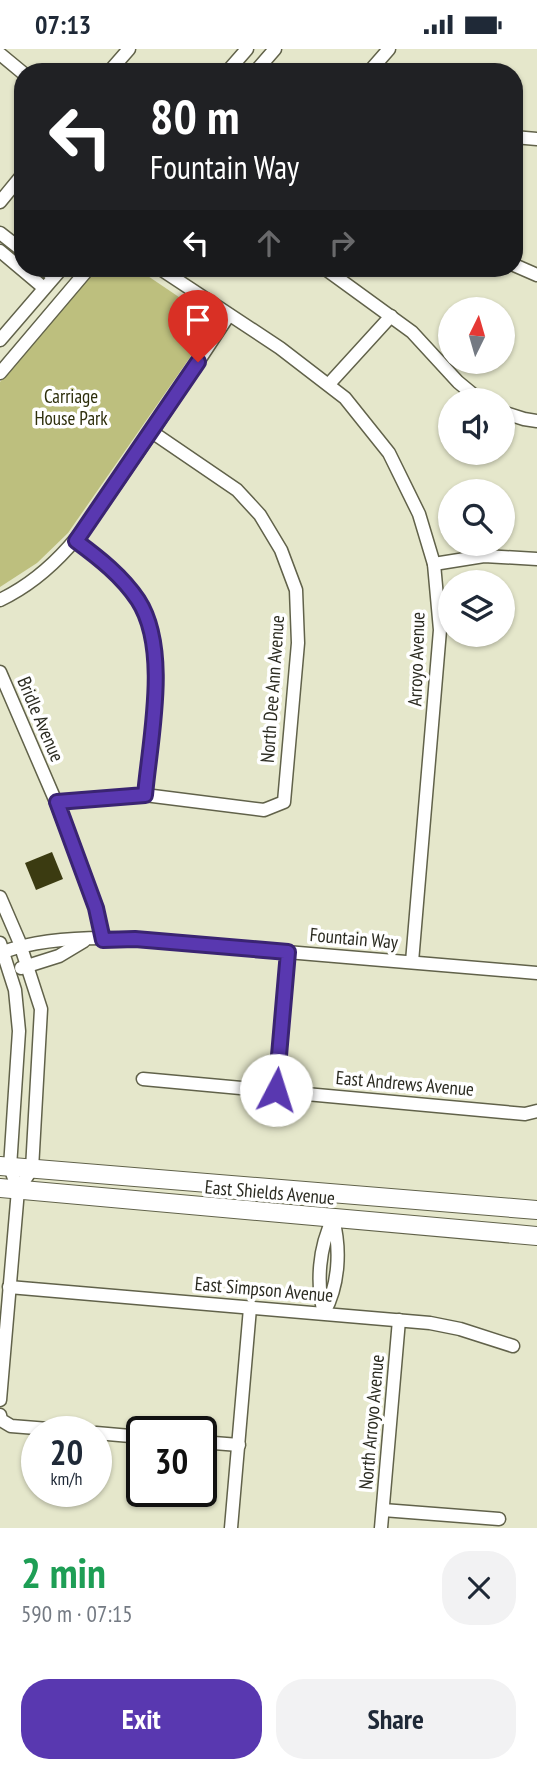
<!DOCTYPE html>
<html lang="en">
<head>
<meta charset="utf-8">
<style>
	body { margin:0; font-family:"PT Sans Narrow",sans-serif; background:#f2f2f3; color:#1f2937; height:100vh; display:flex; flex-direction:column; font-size:26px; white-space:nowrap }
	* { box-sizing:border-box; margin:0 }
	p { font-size:23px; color:#747a83 }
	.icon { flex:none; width:38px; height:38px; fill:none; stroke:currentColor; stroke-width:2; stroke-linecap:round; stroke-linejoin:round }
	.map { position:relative; height:1479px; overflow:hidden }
	.drawer { display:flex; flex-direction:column; background:#fff; flex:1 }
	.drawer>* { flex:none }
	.hud { position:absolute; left:14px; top:14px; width:509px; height:214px; border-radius:28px; box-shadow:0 2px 5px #0004; background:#202124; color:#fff; overflow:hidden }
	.needle { width:46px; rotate:5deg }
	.controls { position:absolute; left:438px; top:248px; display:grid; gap:14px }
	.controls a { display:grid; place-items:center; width:77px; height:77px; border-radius:50%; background:#fff; box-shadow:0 2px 5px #0004; font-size:35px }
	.speed { position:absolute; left:21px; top:1367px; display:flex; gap:14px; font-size:35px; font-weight:700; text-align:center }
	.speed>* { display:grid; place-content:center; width:91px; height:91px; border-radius:50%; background:#fff; box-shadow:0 2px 5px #0004; line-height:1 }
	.speed small { font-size:18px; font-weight:400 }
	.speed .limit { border:4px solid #111; border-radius:10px; background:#fff; color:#111 }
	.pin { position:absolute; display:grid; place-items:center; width:60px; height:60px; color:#fff; margin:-72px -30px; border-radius:50% 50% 50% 0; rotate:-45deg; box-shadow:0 0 7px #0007 }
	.pin .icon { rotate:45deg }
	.me { position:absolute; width:77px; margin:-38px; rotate:5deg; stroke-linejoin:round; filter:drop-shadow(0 0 5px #0008) }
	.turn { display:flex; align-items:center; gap:24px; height:147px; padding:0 21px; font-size:32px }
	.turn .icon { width:91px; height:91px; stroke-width:2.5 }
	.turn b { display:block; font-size:49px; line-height:60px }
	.lanes { display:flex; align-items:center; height:66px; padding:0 21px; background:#0003; justify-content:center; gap:35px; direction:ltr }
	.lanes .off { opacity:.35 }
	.round { display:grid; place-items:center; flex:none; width:74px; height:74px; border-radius:28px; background:#f2f2f3 }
	.head { display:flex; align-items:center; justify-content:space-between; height:119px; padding:0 21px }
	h1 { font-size:42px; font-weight:600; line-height:52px; color:#1e9e55 }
	.button { display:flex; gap:14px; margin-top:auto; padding:14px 21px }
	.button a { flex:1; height:80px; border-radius:28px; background:#5938b0; color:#fff; font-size:28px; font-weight:600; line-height:80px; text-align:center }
	.button a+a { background:#f2f2f3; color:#1f2937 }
	.status { display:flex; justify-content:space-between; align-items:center; height:49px; padding:0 35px; background:#fff; direction:ltr }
	.status svg { height:19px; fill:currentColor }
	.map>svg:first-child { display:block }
	.green { fill:#bdbf7e }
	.building { fill:#3b3b11 }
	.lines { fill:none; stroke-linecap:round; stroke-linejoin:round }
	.minor-casing { stroke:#61624a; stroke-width:15 }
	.secondary-casing { stroke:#61624a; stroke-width:20 }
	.minor { stroke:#fff; stroke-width:12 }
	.secondary { stroke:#fff; stroke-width:18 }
	.route-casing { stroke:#3a2472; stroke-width:18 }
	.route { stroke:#5938b0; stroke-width:12 }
	.labels { text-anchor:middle; stroke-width:7; stroke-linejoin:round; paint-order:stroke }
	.park-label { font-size:19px; fill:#2e2f0c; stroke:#fff }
	.street-label { font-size:19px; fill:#2b2b21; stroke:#fff }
</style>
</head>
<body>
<div class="status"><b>07:13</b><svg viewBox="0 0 49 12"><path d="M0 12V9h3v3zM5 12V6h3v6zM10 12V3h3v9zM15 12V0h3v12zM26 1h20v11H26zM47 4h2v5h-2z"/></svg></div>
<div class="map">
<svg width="537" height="1479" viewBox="0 0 537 1479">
	<rect width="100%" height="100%" fill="#e5e7cb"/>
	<polygon class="green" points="97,219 136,219 207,267 210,273 209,281 68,484 37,514 0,538 0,333"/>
	<polygon class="building" points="52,803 63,830 36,841 25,814"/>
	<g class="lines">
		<g class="minor-casing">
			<g id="minor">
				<polyline points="0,5 23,24"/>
				<polyline points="109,23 129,0"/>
				<polyline points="227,23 247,0"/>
				<polyline points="255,23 275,0"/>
				<polyline points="369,23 389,0"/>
				<polyline points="514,88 537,90"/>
				<polyline points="0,153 23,125"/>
				<polyline points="0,184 23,202"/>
				<polyline points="0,202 44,239"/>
				<polyline points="514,216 537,226"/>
				<polyline points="43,219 54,228"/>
				<polyline points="159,219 280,299 345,349 389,404 419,465 434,515 440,581 412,913"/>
				<polyline points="324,219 412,283 458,333 481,352"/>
				<polyline points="0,291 62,219"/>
				<polyline points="0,324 89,219"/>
				<polyline points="329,335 391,267"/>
				<polyline points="502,363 524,370 537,372"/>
				<path d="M 76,492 C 99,510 122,527 138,551 C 170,600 150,690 145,746"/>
				<polyline points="434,515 484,507 537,510"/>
				<path d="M 0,551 C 61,522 94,467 131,413 C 165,365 196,315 229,266"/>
				<polyline points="0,623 56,753 96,859 103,891"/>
				<polyline points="56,753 145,746 264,761 284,753 298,594 296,541 281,501 260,466 237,441 152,383"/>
				<polyline points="0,848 19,892 41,960 32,1120 18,1141"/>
				<polyline points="0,894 15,941 19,982 10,1118 18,1141 0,1351"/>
				<path d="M 3,903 C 75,878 175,893 251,900 C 346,908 442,916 537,924"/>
				<polyline points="21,919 59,907 84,892"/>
				<polyline points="143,1030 525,1065 537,1062"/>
				<polyline points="277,1041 288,903"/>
				<polyline points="9,1238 430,1274 460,1280 513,1297"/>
				<path d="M 324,1264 C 316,1234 319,1198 333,1170"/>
				<path d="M 324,1264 C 339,1236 341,1201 333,1170"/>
				<polyline points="0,1366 1,1371 11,1377 74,1382"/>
				<polyline points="96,1384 142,1388"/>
				<polyline points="201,1393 239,1396"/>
				<polyline points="383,1461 499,1470"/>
				<polyline points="231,1479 250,1259"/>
				<polyline points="381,1479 399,1271"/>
			</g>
		</g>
		<g class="secondary-casing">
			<g id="secondary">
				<polyline points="0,1117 537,1161"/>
				<polyline points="0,1139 537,1187"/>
			</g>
		</g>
		<use href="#minor" class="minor"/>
		<use href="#secondary" class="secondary"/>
	</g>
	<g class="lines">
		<g class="route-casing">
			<path id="route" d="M 198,313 L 76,492 C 99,509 122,527 138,551 C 170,600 150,690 145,746 L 57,753 L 96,859 L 103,891 L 135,890 L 288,903 L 276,1041"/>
		</g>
		<use href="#route" class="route"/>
	</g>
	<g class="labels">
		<g class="park-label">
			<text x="71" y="354">Carriage<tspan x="71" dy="22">House Park</tspan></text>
		</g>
		<g class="street-label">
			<text transform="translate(416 610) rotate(-88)" y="7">Arroyo Avenue</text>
			<text transform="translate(272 640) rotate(-86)" y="7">North Dee Ann Avenue</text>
			<text transform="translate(41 670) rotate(67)" y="7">Bridle Avenue</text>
			<text transform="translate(354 889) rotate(5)" y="7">Fountain Way</text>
			<text transform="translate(405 1034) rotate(5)" y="7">East Andrews Avenue</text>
			<text transform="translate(270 1143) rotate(5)" y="7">East Shields Avenue</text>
			<text transform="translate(264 1240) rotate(5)" y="7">East Simpson Avenue</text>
			<text transform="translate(371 1373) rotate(-85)" y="7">North Arroyo Avenue</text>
		</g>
	</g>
</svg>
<div class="controls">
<a><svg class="needle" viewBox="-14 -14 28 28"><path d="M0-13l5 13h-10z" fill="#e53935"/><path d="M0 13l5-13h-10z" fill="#747a83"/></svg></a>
<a><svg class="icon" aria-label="sound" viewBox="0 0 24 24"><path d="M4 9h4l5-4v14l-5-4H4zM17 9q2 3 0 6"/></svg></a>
<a><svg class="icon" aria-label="search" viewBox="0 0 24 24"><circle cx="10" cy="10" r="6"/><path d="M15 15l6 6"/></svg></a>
<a><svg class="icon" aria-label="layers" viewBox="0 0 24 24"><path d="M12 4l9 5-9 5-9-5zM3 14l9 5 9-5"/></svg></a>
</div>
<div class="speed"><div>20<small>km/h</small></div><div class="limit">30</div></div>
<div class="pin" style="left:198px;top:313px;background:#d93025"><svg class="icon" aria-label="arrive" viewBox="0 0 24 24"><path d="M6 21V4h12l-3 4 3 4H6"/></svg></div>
<svg class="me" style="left:276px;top:1041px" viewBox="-20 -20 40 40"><circle r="19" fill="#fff"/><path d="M0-13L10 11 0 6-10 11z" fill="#5938b0"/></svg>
<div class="hud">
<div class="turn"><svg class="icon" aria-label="left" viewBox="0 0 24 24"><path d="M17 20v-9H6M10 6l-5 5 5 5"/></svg><div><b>80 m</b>Fountain Way</div></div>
<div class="lanes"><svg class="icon" aria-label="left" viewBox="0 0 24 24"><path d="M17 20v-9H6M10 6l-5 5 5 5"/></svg><svg class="icon off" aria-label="ahead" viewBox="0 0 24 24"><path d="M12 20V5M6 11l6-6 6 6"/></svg><svg class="icon off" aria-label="right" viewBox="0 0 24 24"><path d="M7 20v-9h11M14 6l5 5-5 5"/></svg></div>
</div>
</div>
<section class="drawer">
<div class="head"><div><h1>2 min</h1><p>590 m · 07:15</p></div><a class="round"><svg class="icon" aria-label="close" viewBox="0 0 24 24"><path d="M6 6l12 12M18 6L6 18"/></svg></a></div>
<div class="button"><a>Exit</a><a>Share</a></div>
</section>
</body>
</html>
